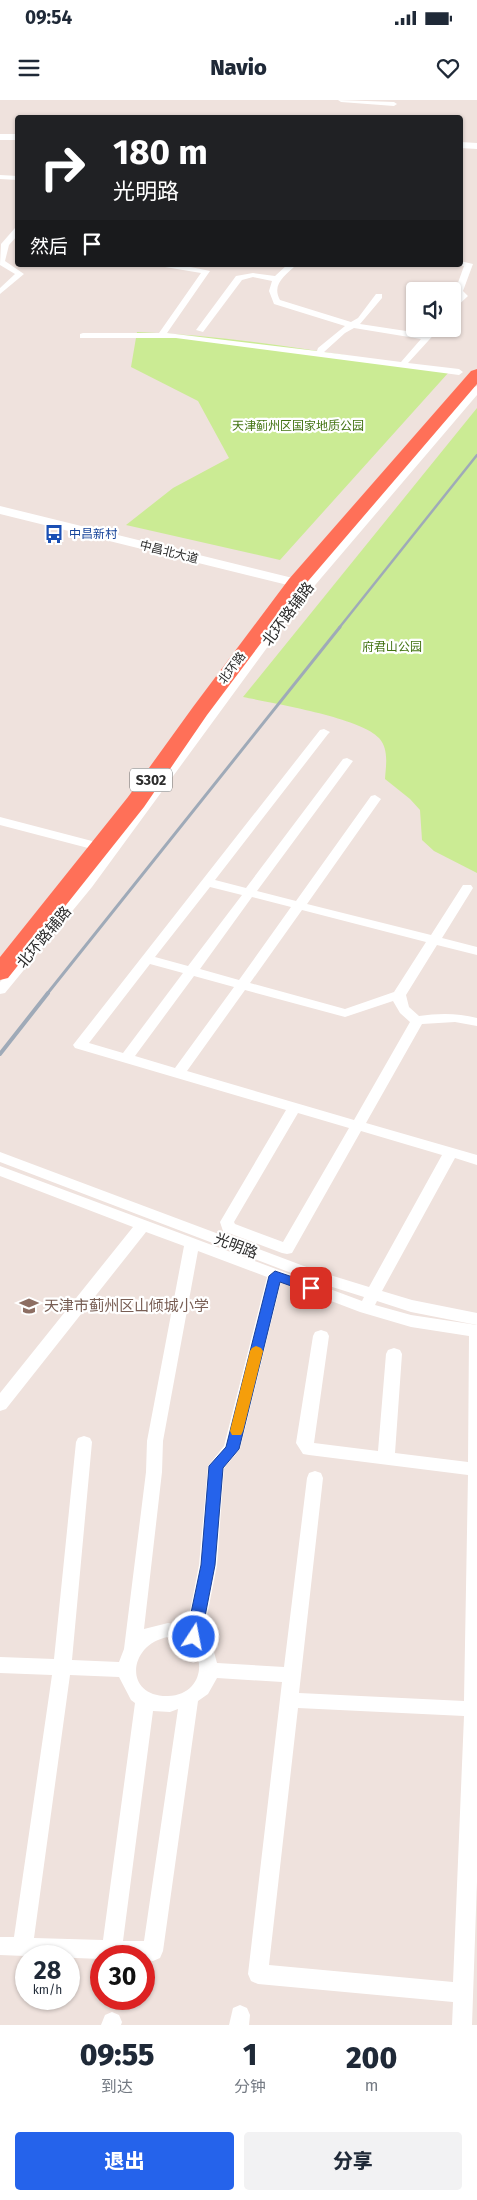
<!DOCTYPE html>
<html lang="zh">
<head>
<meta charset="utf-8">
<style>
	body { margin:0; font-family:"Fira Sans","Noto Sans SC",sans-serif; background:#f2f2f3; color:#1f2937; height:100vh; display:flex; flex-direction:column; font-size:19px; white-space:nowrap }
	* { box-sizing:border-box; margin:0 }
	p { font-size:16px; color:#747a83 }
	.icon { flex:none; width:28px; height:28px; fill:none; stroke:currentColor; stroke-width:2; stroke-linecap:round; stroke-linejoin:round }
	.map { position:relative; height:1925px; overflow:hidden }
	.drawer { display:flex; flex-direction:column; background:#fff; flex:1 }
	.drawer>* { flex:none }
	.guide { position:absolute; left:15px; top:15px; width:448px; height:152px; border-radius:5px; box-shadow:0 1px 4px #0004; background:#202124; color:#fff; overflow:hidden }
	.buttons { position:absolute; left:406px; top:182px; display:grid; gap:10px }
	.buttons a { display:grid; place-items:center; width:55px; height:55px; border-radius:5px; background:#fff; box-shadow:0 1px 4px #0004; font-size:25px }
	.speed { position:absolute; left:15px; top:1845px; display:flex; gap:10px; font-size:25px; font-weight:700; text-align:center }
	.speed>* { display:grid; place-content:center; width:65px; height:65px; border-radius:50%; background:#fff; box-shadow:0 1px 4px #0004; line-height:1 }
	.speed small { font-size:12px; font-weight:400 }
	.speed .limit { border:8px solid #d22; background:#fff; color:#111 }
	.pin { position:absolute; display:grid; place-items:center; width:42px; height:42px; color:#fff; margin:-21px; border-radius:10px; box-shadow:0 2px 8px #0006 }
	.me { position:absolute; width:55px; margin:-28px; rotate:11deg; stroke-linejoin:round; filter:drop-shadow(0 0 4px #0008) }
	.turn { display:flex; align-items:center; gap:18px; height:105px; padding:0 15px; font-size:22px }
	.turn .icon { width:65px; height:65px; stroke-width:2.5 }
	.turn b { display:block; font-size:35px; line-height:42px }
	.then { display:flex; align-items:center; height:48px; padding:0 15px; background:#0003; gap:10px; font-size:19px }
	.eta { display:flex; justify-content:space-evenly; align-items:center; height:85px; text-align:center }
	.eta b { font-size:30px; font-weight:800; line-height:35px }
	.cta { display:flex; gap:10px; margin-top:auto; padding:10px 15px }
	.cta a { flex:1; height:58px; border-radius:5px; background:#2563eb; color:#fff; font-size:20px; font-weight:800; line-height:58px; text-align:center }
	.cta a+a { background:#f2f2f3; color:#1f2937 }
	.status { display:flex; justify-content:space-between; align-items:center; height:35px; padding:0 25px; background:#fff; direction:ltr }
	.status svg { height:14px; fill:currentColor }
	header { display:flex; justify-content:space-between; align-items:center; height:65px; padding:0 15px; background:#fff; font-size:22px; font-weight:800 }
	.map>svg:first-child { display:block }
	.green { fill:#cbeb94 }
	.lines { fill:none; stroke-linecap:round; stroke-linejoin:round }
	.street { fill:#fff; fill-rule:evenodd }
	.secondary { fill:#fff; fill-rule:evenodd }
	.highway { fill:#ff7058; fill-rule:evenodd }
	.rail-far2 { stroke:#9faab8; stroke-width:2.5 }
	.rail-far1 { stroke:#9faab8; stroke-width:3 }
	.rail { stroke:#9faab8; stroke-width:4 }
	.route { fill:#2563eb; stroke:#184099 }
	.slow { fill:#f59e0b }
	.labels { text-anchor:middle; stroke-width:4.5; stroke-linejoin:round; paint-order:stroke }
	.far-park-label { font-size:12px; fill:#427312; stroke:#fff }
	.far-transit-label { font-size:12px; fill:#164399; stroke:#fff; text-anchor:start }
	.far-street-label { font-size:12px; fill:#2c2c2c; stroke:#fff }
	.shield { fill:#fff; stroke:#6b6b6b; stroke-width:1 }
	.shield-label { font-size:14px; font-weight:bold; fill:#2c2c2c }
	.street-label { font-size:15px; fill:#2c2c2c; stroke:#fff }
	.education-label { font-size:15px; fill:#785e54; stroke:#fff; text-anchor:start }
</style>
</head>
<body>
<div class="status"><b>09:54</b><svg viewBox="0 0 49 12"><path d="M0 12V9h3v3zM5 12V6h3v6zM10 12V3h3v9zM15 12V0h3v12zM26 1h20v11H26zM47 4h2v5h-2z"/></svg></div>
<header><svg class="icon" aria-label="menu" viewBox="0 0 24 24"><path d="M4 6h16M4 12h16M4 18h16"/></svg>Navio<svg class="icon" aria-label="heart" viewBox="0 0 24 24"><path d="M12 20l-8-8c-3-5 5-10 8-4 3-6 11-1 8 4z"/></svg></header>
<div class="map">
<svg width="477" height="1925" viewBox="0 0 477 1925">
	<rect width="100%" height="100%" fill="#efe2dd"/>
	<g class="green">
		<path d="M 137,232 C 242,236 346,256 449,272 L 280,460 L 126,425 L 173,388 L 229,358 L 198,301 L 131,267 Z"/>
		<path d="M 477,308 L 477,773 L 434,751 L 422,740 L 420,710 L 410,699 L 385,679 C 386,665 389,649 379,638 C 362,618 272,603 243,597 Z"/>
	</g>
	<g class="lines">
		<g class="street">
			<polygon points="338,0 394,2 397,4 394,6 341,2"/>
			<polygon points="0,75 18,76 18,80 0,79"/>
			<polygon points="15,128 18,128 18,135 9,145 5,161 24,174 0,194 0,188 15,174 0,165 1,144"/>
			<polygon points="460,161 473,164 463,191 468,196 452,211 452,204 459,196 455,191 464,166 458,165"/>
			<path d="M 161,165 L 181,165 L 210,171 L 167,233 L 317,251 L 318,248 L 345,226 L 274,204 L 269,191 L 272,181 L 253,177 L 242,180 L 203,232 L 196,230 L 236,176 L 253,173 L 275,176 L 287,165 L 296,165 C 286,175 271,184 280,200 L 351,222 L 358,218 L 376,194 L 382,194 L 382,198 L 360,224 L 426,234 L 431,229 L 439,229 L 408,263 L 459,269 L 463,272 L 459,275 L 176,238 L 80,238 L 80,234 L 83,233 L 159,233 L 201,173 L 165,167 ZM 354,228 L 421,239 L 401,262 L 324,252 L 345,233 Z"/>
			<polygon points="477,286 477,295 299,504 92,787 5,893 0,894 0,882 84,781 291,500 474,287"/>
			<path d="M 324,629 L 330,632 L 328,634 L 215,780 L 246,788 L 343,659 L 347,658 L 353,661 L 257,791 L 296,801 L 371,696 L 375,695 L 381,699 L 307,804 L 431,835 L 463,785 L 471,785 L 473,788 L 442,838 L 477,847 L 477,855 L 437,845 L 406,895 L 409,907 L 419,916 C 439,913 458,913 477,918 L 477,926 L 455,922 L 422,924 L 366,1023 L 477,1055 L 477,1065 L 455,1058 L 382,1191 L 412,1200 L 477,1213 L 477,1225 L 411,1212 L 377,1201 L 375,1205 L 411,1215 L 477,1225 L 477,1781 L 472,1925 L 452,1925 L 453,1902 L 258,1884 L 251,1881 L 248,1874 L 282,1582 L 217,1578 L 208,1594 L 198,1601 L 163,1851 L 160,1858 L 153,1861 L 144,1860 L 144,1856 L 101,1856 L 101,1859 L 0,1855 L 0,1837 L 14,1837 L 52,1575 L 0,1573 L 0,1557 L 54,1559 L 76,1342 L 78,1338 L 84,1336 L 90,1338 L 92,1342 L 72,1560 L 119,1562 L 124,1549 L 146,1372 L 147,1341 L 184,1146 L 146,1132 L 6,1309 L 0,1311 L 0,1293 L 133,1127 L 0,1076 L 0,1066 L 362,1201 L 364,1197 L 307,1179 L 0,1062 L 0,1052 L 317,1171 L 369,1187 L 442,1055 L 361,1031 L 292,1153 L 287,1154 L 282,1153 L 223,1131 L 220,1122 L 286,1010 L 75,948 L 73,945 L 320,630 ZM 210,787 L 242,795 L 188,866 L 155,857 ZM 252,797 L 291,807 L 239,880 L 200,869 ZM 302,810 L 426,842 L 394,892 L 345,909 L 250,883 ZM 150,864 L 183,873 L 123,953 L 89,943 ZM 194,876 L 234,887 L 175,968 L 135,956 ZM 245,890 L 345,917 L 393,901 L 400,913 L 410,922 L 354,1020 L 187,971 ZM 298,1013 L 349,1028 L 283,1142 L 235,1124 L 234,1122 ZM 198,1151 L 267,1177 L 224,1346 L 208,1366 L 199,1465 L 187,1526 L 168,1523 L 144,1529 L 162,1372 L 163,1341 ZM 281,1182 L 360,1212 L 411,1227 L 469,1236 L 468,1362 L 395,1353 L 402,1254 L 400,1250 L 394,1248 L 388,1250 L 386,1254 L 378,1351 L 314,1343 L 329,1236 L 327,1232 L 321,1230 L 315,1232 L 313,1236 L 296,1343 L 303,1354 L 309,1355 L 468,1375 L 464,1601 L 299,1593 L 323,1378 L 321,1373 L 315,1371 L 309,1373 L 307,1378 L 284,1567 L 217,1563 L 214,1552 L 203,1536 L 217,1465 L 224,1368 L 240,1349 ZM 168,1537 C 208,1536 211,1595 168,1596 C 123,1597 128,1544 168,1537 ZM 70,1575 L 119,1577 L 131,1600 L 135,1603 L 103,1840 L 34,1838 ZM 298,1608 L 464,1616 L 453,1882 L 269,1865 ZM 178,1609 L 144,1841 L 123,1841 L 153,1611 L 170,1612 Z"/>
			<polygon points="0,717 92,741 94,744 88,748 0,725"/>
			<polygon points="240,1905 247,1908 250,1915 249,1925 229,1925 233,1908"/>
			<polygon points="112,1912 119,1915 122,1922 121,1925 101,1925 105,1915"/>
		</g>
		<g class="secondary">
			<rect x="0" y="34" width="18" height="6"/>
			<polygon points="460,42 477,43 477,49 460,48"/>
			<polygon points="0,406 313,483 315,486 308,490 0,414"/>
		</g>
		<polygon class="highway" points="477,269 477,284 303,487 207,615 144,707 8,878 0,880 0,857 128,697 193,607 289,479 471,271"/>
		<polyline class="rail-far2" points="339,528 477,355"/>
		<polyline class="rail-far1" points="47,894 340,527"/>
		<polyline class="rail" points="0,954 48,893"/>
	</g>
	<polygon class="route" points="275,1171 316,1185 317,1188 311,1193 280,1182 239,1349 223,1368 215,1465 201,1537 199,1541 194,1543 188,1541 186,1537 201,1465 209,1366 226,1347 269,1176"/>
	<polygon class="slow" points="256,1246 261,1248 263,1251 243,1331 241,1335 232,1335 230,1331 250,1251 252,1248"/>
	<defs>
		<g id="bus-bare" transform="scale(1.5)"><path d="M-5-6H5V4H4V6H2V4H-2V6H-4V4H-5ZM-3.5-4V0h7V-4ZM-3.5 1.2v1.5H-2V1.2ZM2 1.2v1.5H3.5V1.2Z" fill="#1a4fb4" stroke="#fff" stroke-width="2.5" paint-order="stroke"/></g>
		<g id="school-bare" transform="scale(1.5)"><path d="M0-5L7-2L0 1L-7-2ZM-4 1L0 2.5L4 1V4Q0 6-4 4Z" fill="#8d6e63" stroke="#fff" stroke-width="2.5" paint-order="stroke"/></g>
	</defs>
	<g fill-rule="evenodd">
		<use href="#bus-bare" x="54" y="434"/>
		<use href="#school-bare" x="29" y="1206"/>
	</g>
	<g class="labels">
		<g class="far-park-label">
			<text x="298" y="330">天津蓟州区国家地质公园</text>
			<text x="392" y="551">府君山公园</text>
		</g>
		<g class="far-transit-label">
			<text x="69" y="438">中昌新村</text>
		</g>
		<g class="far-street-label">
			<text transform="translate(169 452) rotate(14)" y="4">中昌北大道</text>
			<text transform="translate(232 568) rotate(-53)" y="4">北环路</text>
		</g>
		<rect class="shield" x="130" y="668.5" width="42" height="23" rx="4"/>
		<g class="shield-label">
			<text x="151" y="685">S302</text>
		</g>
		<g class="street-label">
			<text transform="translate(288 514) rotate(-53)" y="5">北环路辅路</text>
			<text transform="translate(44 837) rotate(-50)" y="5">北环路辅路</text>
			<text transform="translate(236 1146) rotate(21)" y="5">光明路</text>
		</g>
		<g class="education-label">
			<text x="44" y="1211">天津市蓟州区山倾城小学</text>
		</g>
	</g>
</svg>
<div class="buttons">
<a><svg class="icon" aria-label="sound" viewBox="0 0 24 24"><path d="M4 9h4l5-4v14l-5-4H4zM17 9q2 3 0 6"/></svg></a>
</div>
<div class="speed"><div>28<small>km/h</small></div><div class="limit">30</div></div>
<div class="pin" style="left:311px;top:1188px;background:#d93025"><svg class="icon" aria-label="arrive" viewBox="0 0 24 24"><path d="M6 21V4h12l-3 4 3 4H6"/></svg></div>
<svg class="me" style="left:194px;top:1537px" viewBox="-20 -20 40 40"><circle r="17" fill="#2563eb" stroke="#fff" stroke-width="3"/><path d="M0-11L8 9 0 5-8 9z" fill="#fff"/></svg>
<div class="guide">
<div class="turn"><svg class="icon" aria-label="right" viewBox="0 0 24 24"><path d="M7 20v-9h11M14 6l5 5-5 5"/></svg><div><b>180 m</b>光明路</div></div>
<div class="then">然后<svg class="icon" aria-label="arrive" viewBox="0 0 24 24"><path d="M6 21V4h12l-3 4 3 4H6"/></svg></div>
</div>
</div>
<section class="drawer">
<div class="eta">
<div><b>09:55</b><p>到达</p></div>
<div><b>1</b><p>分钟</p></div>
<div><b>200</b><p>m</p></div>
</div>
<div class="cta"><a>退出</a><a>分享</a></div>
</section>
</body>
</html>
